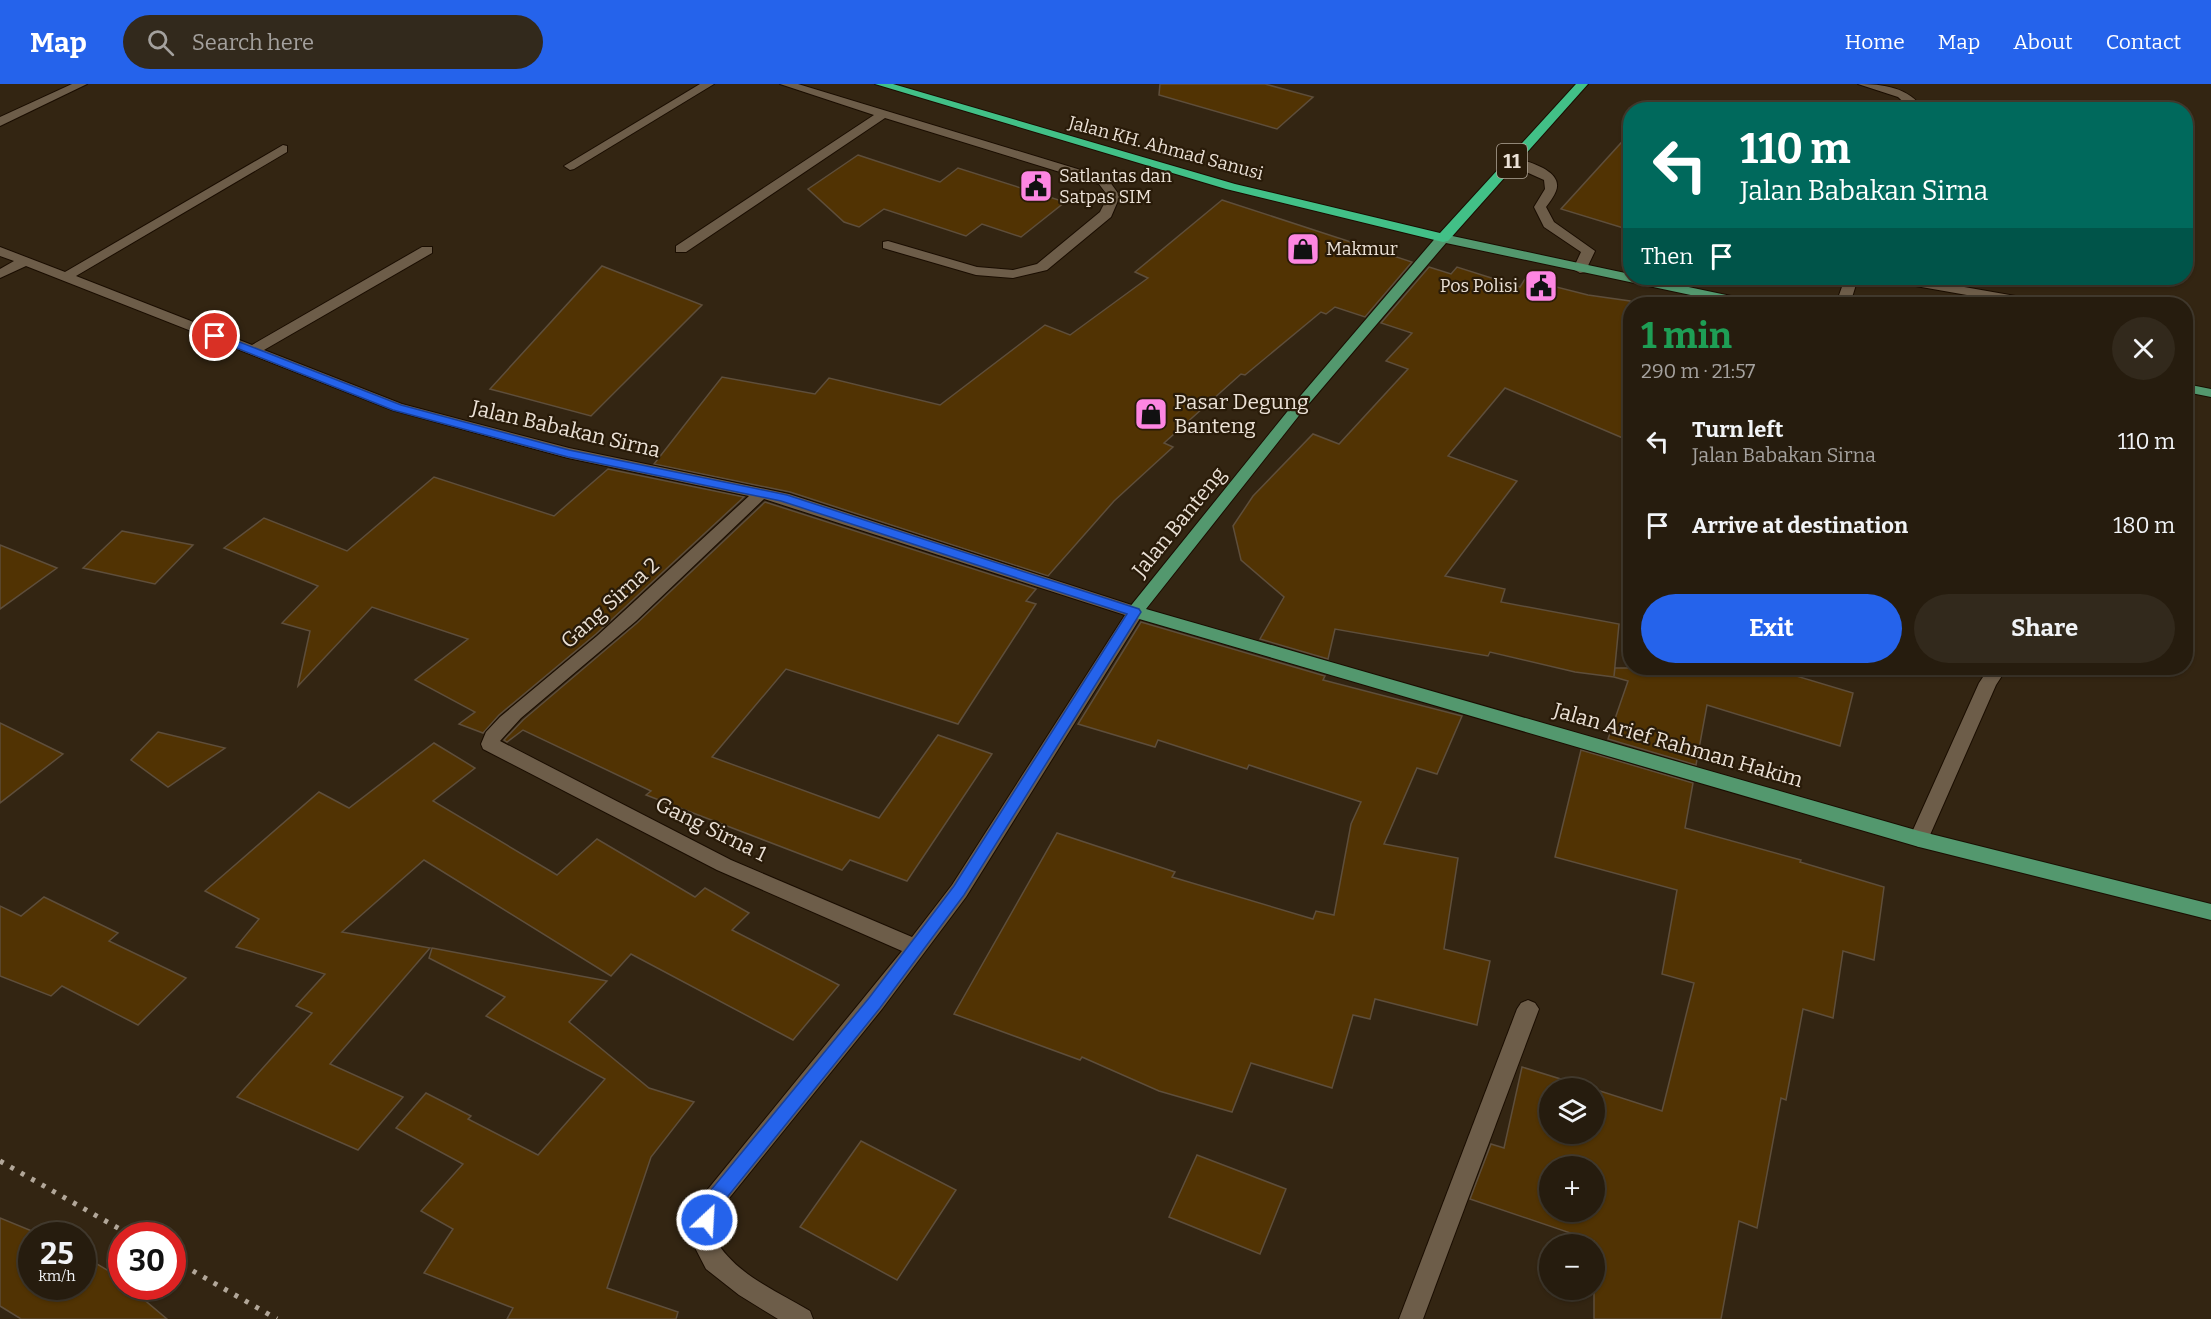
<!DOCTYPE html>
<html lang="en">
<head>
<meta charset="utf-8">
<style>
	body { margin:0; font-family:Bitter,serif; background:#32291c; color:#f1f3f6; height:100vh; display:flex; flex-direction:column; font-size:22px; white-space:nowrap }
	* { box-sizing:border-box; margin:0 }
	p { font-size:20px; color:#a4a19e }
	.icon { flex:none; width:33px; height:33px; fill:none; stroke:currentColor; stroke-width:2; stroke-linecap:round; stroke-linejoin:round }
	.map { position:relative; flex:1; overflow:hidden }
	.panel { position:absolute; left:1623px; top:213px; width:570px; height:378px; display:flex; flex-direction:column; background:#261c0e; border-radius:24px; box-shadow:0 2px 4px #0004,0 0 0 2px #423a2e }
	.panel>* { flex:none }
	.top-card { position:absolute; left:1623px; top:18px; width:570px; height:183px; border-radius:24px; box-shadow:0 2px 4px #0004,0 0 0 2px #423a2e; background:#00695c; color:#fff; overflow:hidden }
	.tools { position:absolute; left:1539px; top:994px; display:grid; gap:12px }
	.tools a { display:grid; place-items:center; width:66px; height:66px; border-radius:50%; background:#261c0e; box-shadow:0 2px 4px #0004,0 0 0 2px #423a2e; font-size:30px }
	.speed { position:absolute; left:18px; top:1138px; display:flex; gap:12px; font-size:30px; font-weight:700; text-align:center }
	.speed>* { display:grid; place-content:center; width:78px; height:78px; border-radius:50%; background:#261c0e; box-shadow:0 2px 4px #0004,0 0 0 2px #423a2e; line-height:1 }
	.speed small { font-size:15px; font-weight:400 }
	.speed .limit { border:9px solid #d22; background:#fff; color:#111 }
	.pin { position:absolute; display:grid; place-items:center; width:51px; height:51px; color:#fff; margin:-26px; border:3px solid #fff; border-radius:50%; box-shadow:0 2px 6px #0007 }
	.me { position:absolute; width:66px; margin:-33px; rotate:25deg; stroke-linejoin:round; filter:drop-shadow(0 0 4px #0008) }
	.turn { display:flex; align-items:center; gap:21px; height:126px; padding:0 18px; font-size:27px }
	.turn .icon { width:78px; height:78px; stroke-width:2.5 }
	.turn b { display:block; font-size:42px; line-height:51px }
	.then { display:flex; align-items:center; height:57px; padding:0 18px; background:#0003; gap:12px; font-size:22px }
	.round { display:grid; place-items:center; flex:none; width:63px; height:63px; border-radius:32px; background:#32291c }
	.overview { display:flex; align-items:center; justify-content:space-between; height:102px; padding:0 18px }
	h1 { font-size:36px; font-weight:700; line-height:45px; color:#1e9e55 }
	.cta { display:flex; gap:12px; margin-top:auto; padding:12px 18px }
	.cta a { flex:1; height:69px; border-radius:36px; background:#2563eb; color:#fff; font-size:24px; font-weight:700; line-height:69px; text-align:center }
	.cta a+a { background:#32291c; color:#f1f3f6 }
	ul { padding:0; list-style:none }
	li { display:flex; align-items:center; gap:18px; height:84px; padding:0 18px }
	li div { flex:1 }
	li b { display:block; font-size:22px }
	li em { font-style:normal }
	header { display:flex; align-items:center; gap:36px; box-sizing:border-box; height:84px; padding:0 30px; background:#2563eb; color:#fff }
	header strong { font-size:28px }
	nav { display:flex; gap:33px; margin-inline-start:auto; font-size:21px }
	.search { width:420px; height:54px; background:#32291c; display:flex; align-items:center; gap:15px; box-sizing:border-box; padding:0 21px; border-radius:33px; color:#a4a19e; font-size:22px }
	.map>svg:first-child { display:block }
	.building { fill:#513303; stroke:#5e4e3b; stroke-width:1.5; fill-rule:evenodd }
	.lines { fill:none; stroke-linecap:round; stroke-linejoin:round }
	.minor-casing { stroke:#1a0d00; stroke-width:2 }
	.major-casing { stroke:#1a0d00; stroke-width:2 }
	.highway-casing { stroke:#1a0d00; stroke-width:2 }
	.minor { fill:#6d5d49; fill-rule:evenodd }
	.major { fill:#53986e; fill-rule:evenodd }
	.highway { fill:#42c087; fill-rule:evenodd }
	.rail { stroke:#b2a799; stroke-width:5; stroke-dasharray:4 8; stroke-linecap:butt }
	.route { fill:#2563eb; stroke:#184099; stroke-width:1.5 }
	.labels { text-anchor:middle; stroke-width:4.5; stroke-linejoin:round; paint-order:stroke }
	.far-street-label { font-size:18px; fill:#ebe1d6; stroke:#291b09 }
	.far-poi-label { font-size:18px; fill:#ebe1d6; stroke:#291b09; text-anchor:start }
	.shield { fill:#291b09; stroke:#b1a698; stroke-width:1.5 }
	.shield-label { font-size:20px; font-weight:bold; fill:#ebe1d6 }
	.poi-label { font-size:21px; fill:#ebe1d6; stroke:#291b09; text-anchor:start }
	.street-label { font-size:21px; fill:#ebe1d6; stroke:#291b09 }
</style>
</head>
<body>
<header>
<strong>Map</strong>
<div class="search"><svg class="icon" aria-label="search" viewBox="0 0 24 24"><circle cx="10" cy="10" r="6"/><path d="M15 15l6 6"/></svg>Search here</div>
<nav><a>Home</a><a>Map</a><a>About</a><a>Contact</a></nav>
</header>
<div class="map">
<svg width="2211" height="1235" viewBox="0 0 2211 1235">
	<rect width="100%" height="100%" fill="#332512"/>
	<g class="building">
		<polygon points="1160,0 1265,0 1313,13 1277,45 1159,11"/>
		<polygon points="1630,49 1630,146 1561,125"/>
		<polygon points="858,71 940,98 958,84 1065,118 1021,153 982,140 966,152 884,125 859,143 844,138 808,105"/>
		<polygon points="1222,116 1412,178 1365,233 1335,223 1326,230 1321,228 1245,291 1241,290 1164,359 1173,363 1114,417 1048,492 790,408 654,380 722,293 815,310 829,294 940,321 1045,241 1070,251 1148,194 1135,188"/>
		<polygon points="602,182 702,221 591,332 490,305"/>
		<polygon points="1429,183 1451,190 1457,183 1520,203 1525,195 1588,211 1630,217 1630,357 1505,304 1448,372 1517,397 1445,492 1505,505 1501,518 1619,540 1614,592 1615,584 1770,584 1853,609 1840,662 1707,621 1696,681 1608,655 1628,597 1614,593 1575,588 1490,568 1488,572 1335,545 1328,575 1260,555 1284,513 1241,476 1233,442 1253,412 1313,350 1339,360 1408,285 1386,277 1412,249 1381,239"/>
		<polygon points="608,385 744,413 596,550 499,631 483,649 459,640 475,628 415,596 468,555 372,523 298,602 310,547 282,539 318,502 224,464 264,434 347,467 434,393 554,432"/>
		<polygon points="765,418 1036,505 1026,517 1036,520 958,640 786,585 712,673 879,734 938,651 992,670 907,797 850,776 842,786 646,711 651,707 523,646 507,658 504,656 523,636 637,539"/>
		<polygon points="122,447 193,461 155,500 83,484"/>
		<polygon points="0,461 57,484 0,525"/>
		<polygon points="1141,538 1325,592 1323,596 1462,632 1437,690 1417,684 1384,760 1458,774 1444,865 1490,877 1477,941 1375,915 1370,935 1353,931 1332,1004 1251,979 1232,1028 1159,1007 1082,973 1080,976 954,930 1057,749 1175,788 1172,793 1313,835 1316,827 1334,831 1351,740 1361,718 1249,681 1247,685 1158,656 1155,663 1078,640"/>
		<polygon points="0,639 63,670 0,719"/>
		<polygon points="158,648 225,664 168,703 131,676"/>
		<polygon points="434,659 475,684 433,717 557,791 597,755 695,813 705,804 749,829 732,846 839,901 793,956 631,870 611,892 424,776 342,848 430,864 330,980 403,1013 358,1066 237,1013 312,929 296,922 325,890 236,863 259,835 205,807 319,708 349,724"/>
		<path d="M 1581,666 L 1693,699 L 1685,744 L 1801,776 L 1800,778 L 1884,803 L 1874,876 L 1843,867 L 1833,934 L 1803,925 L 1786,1016 L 1781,1014 L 1757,1144 L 1739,1137 L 1721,1235 L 1594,1235 L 1594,1157 L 1470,1115 L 1491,1060 L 1504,1064 L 1522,983 L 1593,1005 L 1550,1005 L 1550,1050 L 1594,1050 L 1594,1005 L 1662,1027 L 1694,899 L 1662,890 L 1677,806 L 1555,773 ZM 1550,1083 L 1594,1083 L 1594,1128 L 1550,1128 Z"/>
		<polygon points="44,813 118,849 109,857 186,894 138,941 62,902 51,912 0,892 0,822 21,832"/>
		<polygon points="432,864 607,897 569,938 649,1004 694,1018 651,1073 607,1204 678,1228 676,1235 507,1235 513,1224 424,1189 453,1145 421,1127 463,1080 396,1044 426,1009 471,1032 468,1035 538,1071 605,995 486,932 505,913 429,874"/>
		<polygon points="861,1057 956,1106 897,1196 800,1143"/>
		<polygon points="1197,1071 1286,1105 1260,1170 1169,1133"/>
		<polygon points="0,1134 44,1152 32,1152 32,1203 82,1203 82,1171 109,1187 122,1197 122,1203 129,1203 167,1235 21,1235 0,1222"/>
	</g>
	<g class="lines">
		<g class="minor-casing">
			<g id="minor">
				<polygon points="72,0 87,0 0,42 0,33"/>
				<polygon points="700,0 714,0 574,85 570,86 564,82"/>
				<polygon points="780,0 798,0 1107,94 1120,112 1111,133 1047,186 1013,194 976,191 883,164 883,158 888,157 977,183 1013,186 1037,180 1100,128 1108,112 1099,100 885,34 686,168 676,168 676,162 874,31"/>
				<path d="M 1858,0 C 1883,0 1909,3 1924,26 L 1912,26 L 1898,13 Z"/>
				<path d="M 283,61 L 287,62 L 287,68 L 76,192 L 252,261 L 422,163 L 432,163 L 432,169 L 264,266 L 402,320 L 569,364 L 789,410 L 1141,524 L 1144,528 L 966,813 L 882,925 L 722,1123 L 714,1153 C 733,1189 776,1207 810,1227 L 813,1235 L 778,1235 L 739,1211 L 706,1185 L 690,1154 L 704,1110 L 902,867 L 717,786 L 483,665 L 481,660 L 486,648 L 500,633 L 597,552 L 749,412 L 568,374 L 392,326 L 26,182 L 0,194 L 0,185 L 14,177 L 0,172 L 0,163 L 65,188 ZM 764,415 L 1125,531 L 952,801 L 912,853 L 731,776 L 500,657 L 521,634 L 636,537 Z"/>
				<path d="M 1512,73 C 1526,77 1564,86 1556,107 C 1554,112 1550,118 1546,123 L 1554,138 L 1595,167 L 1585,188 L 1580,189 L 1573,185 L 1581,168 L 1544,143 L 1534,123 L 1545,105 L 1544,96 L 1508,80 L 1506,77 Z"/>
				<polygon points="1845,194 1858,194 1850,220 1836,220"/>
				<polygon points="1886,194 1913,194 2038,216 2045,220 2018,220 1893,198"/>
				<polygon points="1989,584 2007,584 1996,601 1926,760 1919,763 1912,760 1909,755 1979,599"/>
				<polygon points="1528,916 1535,919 1539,925 1423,1235 1399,1235 1517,925 1521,919"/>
			</g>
		</g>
		<g class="major-casing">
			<g id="major">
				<polygon points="1443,150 1630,190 1630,194 1646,194 1750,216 1757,220 1733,220 1446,159 1301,329 1146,525 1919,747 2211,820 2211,836 1919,763 1129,532 1126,528 1129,524 1291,323 1438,151"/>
				<polygon points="2186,300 2211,305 2211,313 2186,308"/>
			</g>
		</g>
		<g class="highway-casing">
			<polygon id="highway" points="875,0 893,0 1235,100 1440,149 1576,0 1588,0 1448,157 1443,158 1226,105"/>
		</g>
		<use href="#minor" class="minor"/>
		<use href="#major" class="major"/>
		<use href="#highway" class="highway"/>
		<g class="rail">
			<polyline points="0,1077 132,1152"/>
			<polyline points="172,1175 277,1235"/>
		</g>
	</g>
	<polygon class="route" points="211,250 219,250 401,321 569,366 787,411 1139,525 1141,528 964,811 880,924 720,1122 714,1142 707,1144 701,1142 698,1136 706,1112 869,914 954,802 1127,530 781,417 568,373 393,326 211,254"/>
	<defs>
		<g id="civic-square" transform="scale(1.725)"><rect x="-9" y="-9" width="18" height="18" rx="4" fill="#fd86e2" stroke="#291b09"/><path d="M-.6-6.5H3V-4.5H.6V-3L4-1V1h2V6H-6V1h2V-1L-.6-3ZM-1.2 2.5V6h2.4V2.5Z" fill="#111"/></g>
		<g id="shop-square" transform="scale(1.725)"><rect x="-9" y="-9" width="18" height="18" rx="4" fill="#fd86e2" stroke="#291b09"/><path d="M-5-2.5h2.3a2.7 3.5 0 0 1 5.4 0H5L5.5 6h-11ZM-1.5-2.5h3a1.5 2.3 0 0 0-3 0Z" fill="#111"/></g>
	</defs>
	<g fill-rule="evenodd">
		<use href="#civic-square" x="1036" y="102"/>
		<use href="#shop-square" x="1303" y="165"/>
		<use href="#civic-square" x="1541" y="202"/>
		<use href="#shop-square" x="1151" y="330"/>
	</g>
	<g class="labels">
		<g class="far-street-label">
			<text transform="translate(1166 64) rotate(15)" y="6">Jalan KH. Ahmad Sanusi</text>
		</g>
		<g class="far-poi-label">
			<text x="1059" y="98">Satlantas dan<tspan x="1059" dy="21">Satpas SIM</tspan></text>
			<text x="1326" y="171">Makmur</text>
			<text x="1518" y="208" text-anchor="end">Pos Polisi</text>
		</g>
		<rect class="shield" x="1497" y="60" width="30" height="34" rx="4.5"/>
		<g class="shield-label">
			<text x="1512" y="84">11</text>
		</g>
		<g class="poi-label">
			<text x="1174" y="325">Pasar Degung<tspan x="1174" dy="24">Banteng</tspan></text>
		</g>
		<g class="street-label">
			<text transform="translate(566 345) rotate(13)" y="7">Jalan Babakan Sirna</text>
			<text transform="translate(1179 438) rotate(-51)" y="7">Jalan Banteng</text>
			<text transform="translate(610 519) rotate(-42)" y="7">Gang Sirna 2</text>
			<text transform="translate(1678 661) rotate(16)" y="7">Jalan Arief Rahman Hakim</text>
			<text transform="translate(711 745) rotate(26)" y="7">Gang Sirna 1</text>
		</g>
	</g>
</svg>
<div class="tools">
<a><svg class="icon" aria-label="layers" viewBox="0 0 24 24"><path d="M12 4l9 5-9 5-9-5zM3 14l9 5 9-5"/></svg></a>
<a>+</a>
<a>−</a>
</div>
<div class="speed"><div>25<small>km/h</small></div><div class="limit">30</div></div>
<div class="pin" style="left:215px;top:252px;background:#d93025"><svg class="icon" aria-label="arrive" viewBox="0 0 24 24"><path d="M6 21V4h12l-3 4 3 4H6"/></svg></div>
<svg class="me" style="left:707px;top:1136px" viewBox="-20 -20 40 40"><circle r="17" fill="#2563eb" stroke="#fff" stroke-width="3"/><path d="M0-11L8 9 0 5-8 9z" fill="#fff"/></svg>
<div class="top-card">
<div class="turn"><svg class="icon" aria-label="left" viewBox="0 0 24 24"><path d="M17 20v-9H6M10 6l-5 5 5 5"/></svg><div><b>110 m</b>Jalan Babakan Sirna</div></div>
<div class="then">Then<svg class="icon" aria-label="arrive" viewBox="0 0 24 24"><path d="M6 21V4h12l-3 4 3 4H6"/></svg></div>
</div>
<section class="panel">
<div class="overview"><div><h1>1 min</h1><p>290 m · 21:57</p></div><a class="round"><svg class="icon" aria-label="close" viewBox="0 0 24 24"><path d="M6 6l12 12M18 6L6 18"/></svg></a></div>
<ul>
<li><svg class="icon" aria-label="left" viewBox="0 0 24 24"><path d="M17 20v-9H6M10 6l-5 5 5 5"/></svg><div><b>Turn left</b><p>Jalan Babakan Sirna</p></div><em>110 m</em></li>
<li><svg class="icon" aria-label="arrive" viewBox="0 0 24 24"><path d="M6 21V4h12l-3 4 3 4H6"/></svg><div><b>Arrive at destination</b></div><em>180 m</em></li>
</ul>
<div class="cta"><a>Exit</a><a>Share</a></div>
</section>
</div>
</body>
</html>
